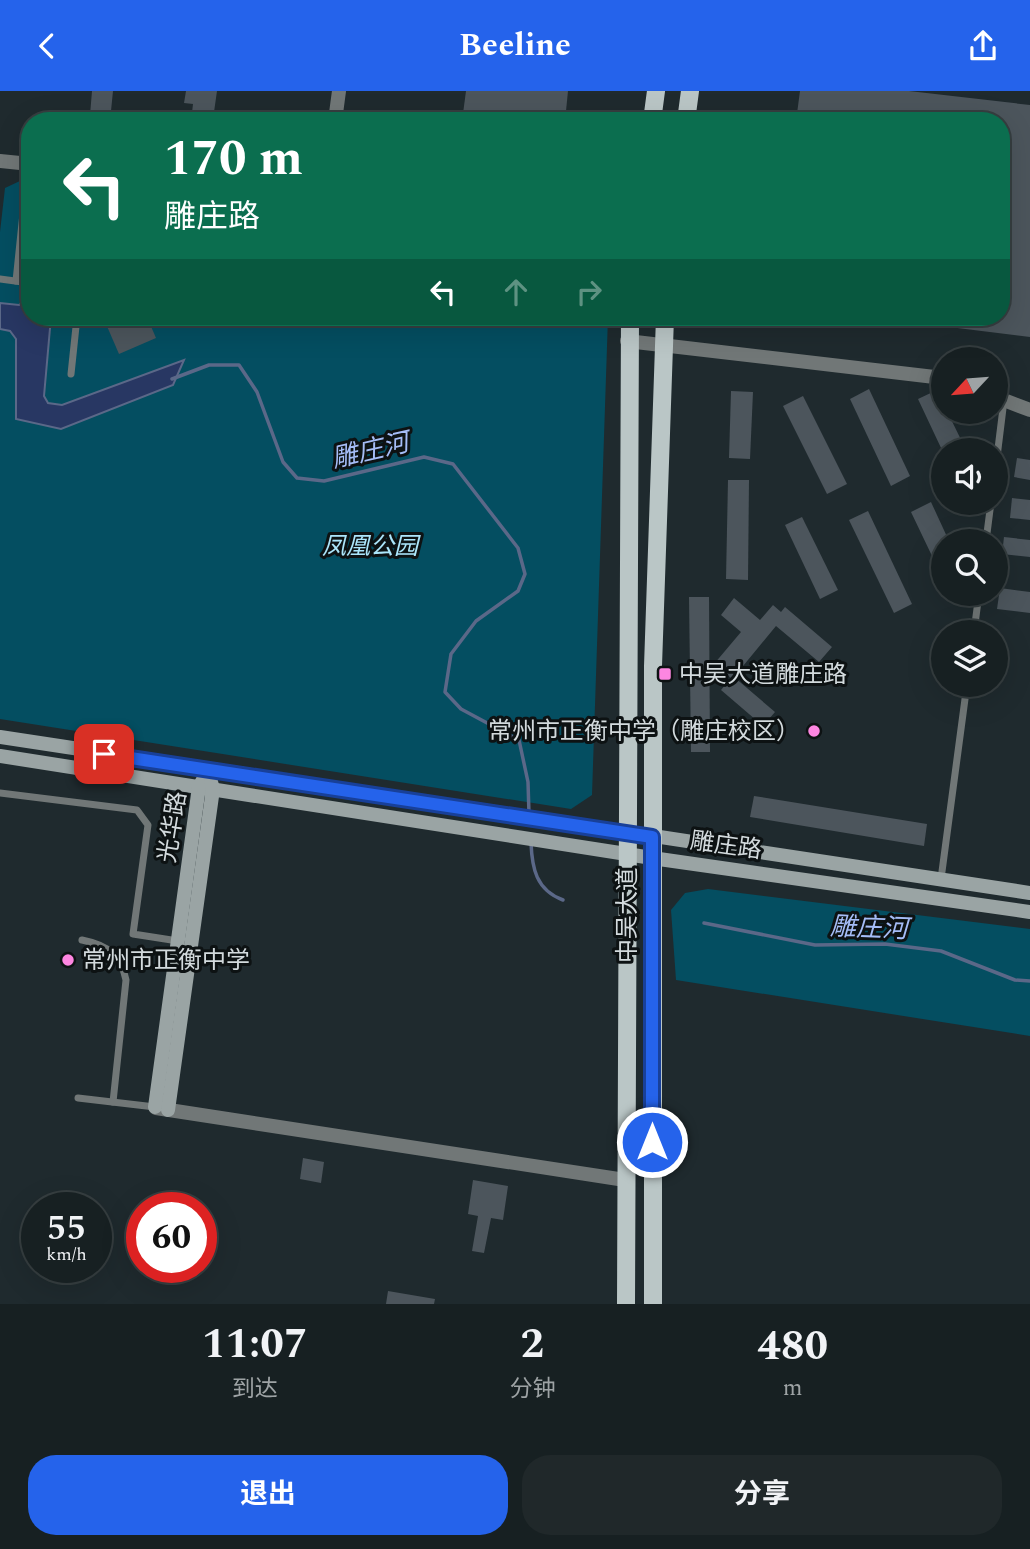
<!DOCTYPE html>
<html lang="zh">
<head>
<meta charset="utf-8">
<style>
	body { margin:0; font-family:Spectral,"Noto Sans SC",serif; background:#20282a; color:#f1f3f6; height:100vh; display:flex; flex-direction:column; font-size:26px; white-space:nowrap }
	* { box-sizing:border-box; margin:0 }
	p { font-size:23px; color:#9ea3a5 }
	.icon { flex:none; width:38px; height:38px; fill:none; stroke:currentColor; stroke-width:2; stroke-linecap:round; stroke-linejoin:round }
	.map { position:relative; height:1213px; overflow:hidden }
	.panel { display:flex; flex-direction:column; background:#172022; flex:1 }
	.panel>* { flex:none }
	.top-card { position:absolute; left:21px; top:21px; width:989px; height:214px; border-radius:28px; box-shadow:0 7px 28px #0002,0 0 0 2px #363e40; background:#0b6e4f; color:#fff; overflow:hidden }
	.needle { width:46px; rotate:244deg }
	.fabs { position:absolute; left:931px; top:256px; display:grid; gap:14px }
	.fabs a { display:grid; place-items:center; width:77px; height:77px; border-radius:50%; background:#172022; box-shadow:0 7px 28px #0002,0 0 0 2px #363e40; font-size:35px }
	.speed { position:absolute; left:21px; top:1101px; display:flex; gap:14px; font-size:35px; font-weight:700; text-align:center }
	.speed>* { display:grid; place-content:center; width:91px; height:91px; border-radius:50%; background:#172022; box-shadow:0 7px 28px #0002,0 0 0 2px #363e40; line-height:1 }
	.speed small { font-size:18px; font-weight:400 }
	.speed .limit { border:10px solid #d22; background:#fff; color:#111 }
	.pin { position:absolute; display:grid; place-items:center; width:60px; height:60px; color:#fff; margin:-30px; border-radius:14px; box-shadow:0 4px 10px #0006 }
	.me { position:absolute; width:77px; margin:-38px; rotate:0deg; stroke-linejoin:round; filter:drop-shadow(0 0 5px #0008) }
	.turn { display:flex; align-items:center; gap:24px; height:147px; padding:0 28px; font-size:32px }
	.turn .icon { width:91px; height:91px; stroke-width:2.5 }
	.turn b { display:block; font-size:49px; line-height:60px }
	.lanes { display:flex; align-items:center; height:66px; padding:0 28px; background:#0003; justify-content:center; gap:35px; direction:ltr }
	.lanes .off { opacity:.35 }
	.eta { display:flex; justify-content:space-evenly; align-items:center; height:119px; text-align:center }
	.eta b { font-size:42px; font-weight:700; line-height:49px }
	.primary-button { display:flex; gap:14px; margin-top:auto; padding:14px 28px }
	.primary-button a { flex:1; height:80px; border-radius:28px; background:#2563eb; color:#fff; font-size:28px; font-weight:700; line-height:80px; text-align:center }
	.primary-button a+a { background:#20282a; color:#f1f3f6 }
	header { display:flex; justify-content:space-between; align-items:center; height:91px; padding:0 28px; background:#2563eb; color:#fff; font-size:32px; font-weight:700 }
	.map>svg:first-child { display:block }
	.green { fill:#044e61 }
	.water { fill:#283763; stroke:#5b6888; stroke-width:2 }
	.lines { fill:none; stroke-linecap:round; stroke-linejoin:round }
	.stream { stroke:#5b6888; stroke-width:3.5 }
	.building { fill:#4c555c }
	.lane { stroke:#717777; stroke-width:7 }
	.street { stroke:#717777; stroke-width:14 }
	.secondary { stroke:#9aa4a4; stroke-width:14 }
	.primary { stroke:#bac6c6; stroke-width:18 }
	.route-casing { stroke:#184099; stroke-width:18 }
	.route { stroke:#2563eb; stroke-width:12 }
	.poi-dot { fill:#fd86e1; stroke:#0d1213; stroke-width:2.5 }
	.labels { text-anchor:middle; stroke-width:6; stroke-linejoin:round; paint-order:stroke }
	.park-label { font-size:24px; font-style:italic; fill:#ace6fb; stroke:#0d1213 }
	.poi-label { font-size:24px; fill:#d3dadd; stroke:#0d1213; text-anchor:start }
	.street-label { font-size:24px; fill:#d3dadd; stroke:#0d1213 }
	.water-label { font-size:26px; font-style:italic; fill:#a5bdf7; stroke:#0d1213 }
</style>
</head>
<body>
<header><svg class="icon" aria-label="back" viewBox="0 0 24 24"><path d="M15 5l-7 7 7 7"/></svg>Beeline<svg class="icon" aria-label="share" viewBox="0 0 24 24"><path d="M12 15V3M7 8l5-5 5 5M5 13v7h14v-7"/></svg></header>
<div class="map">
<svg width="1030" height="1213" viewBox="0 0 1030 1213">
	<rect width="100%" height="100%" fill="#1f2a2e"/>
	<g class="green">
		<polygon points="22,89 30,89 30,226 608,226 592,704 571,718 0,628 0,141 5,97"/>
		<polygon points="708,798 1030,838 1030,945 676,889 671,819 685,802"/>
	</g>
	<polygon class="water" points="30,180 30,226 51,226 44,305 48,312 62,314 184,269 173,294 61,338 16,328 16,248 10,240 0,238 0,212 19,214 27,207"/>
	<g class="lines">
		<g class="stream">
			<polyline points="172,288 209,274 239,274 257,301 283,371 297,387 324,390 424,366 453,373 518,457 525,483 518,500 476,530 451,563 445,601 461,618 519,649 528,691 529,723"/>
			<path d="M 531,752 C 532,777 536,799 563,809"/>
			<polyline points="704,832 815,854 885,853 941,860 1015,889 1030,890"/>
		</g>
	</g>
	<g class="building">
		<polygon points="92,0 113,0 111,20 108,20 107,26 90,24"/>
		<polygon points="186,0 217,0 213,28 191,30 193,13 184,12"/>
		<polygon points="466,0 568,0 565,30 462,30"/>
		<polygon points="800,0 909,0 1030,14 1030,246 917,232 917,226 1001,226 1001,30 796,30"/>
		<polygon points="103,226 147,226 156,247 119,263"/>
		<polygon points="869,298 910,385 891,395 850,308"/>
		<polygon points="937,299 943,320 947,320 966,359 942,359 918,308"/>
		<polygon points="731,300 753,301 750,368 729,367"/>
		<polygon points="803,305 847,393 827,403 783,315"/>
		<polygon points="1017,367 1030,369 1030,389 1014,386"/>
		<polygon points="728,389 749,389 748,489 726,488"/>
		<polygon points="1012,407 1030,409 1030,429 1010,427"/>
		<polygon points="931,411 949,450 943,450 943,488 911,421"/>
		<polygon points="868,420 912,513 894,522 849,429"/>
		<polygon points="802,426 838,499 820,508 785,434"/>
		<polygon points="1004,446 1030,449 1030,466 1002,463"/>
		<polygon points="1000,497 1030,501 1030,522 997,518"/>
		<polygon points="689,506 709,506 710,661 691,661"/>
		<polygon points="734,507 760,529 773,514 781,521 785,516 832,556 819,571 776,535 734,586 775,621 763,635 721,599 731,587 714,573 741,541 721,524"/>
		<polygon points="754,705 927,733 924,755 750,726"/>
		<polygon points="303,1067 324,1071 321,1092 300,1088"/>
		<polygon points="473,1089 508,1095 503,1129 491,1127 484,1162 472,1160 478,1125 468,1123"/>
		<polygon points="388,1200 435,1208 434,1213 386,1213"/>
	</g>
	<g class="lines">
		<g class="lane">
			<polyline points="0,188 30,192"/>
			<polyline points="16,190 25,103"/>
			<polyline points="71,283 77,226"/>
			<polyline points="996,374 1004,309"/>
			<polyline points="986,450 991,411"/>
			<polyline points="974,541 979,502"/>
			<polyline points="0,702 137,719 148,734 133,843 178,850"/>
			<polyline points="941,788 967,593"/>
			<path d="M 82,849 C 107,854 121,864 126,889 L 113,1011"/>
			<polyline points="78,1007 155,1016"/>
		</g>
		<g class="street">
			<polyline points="335,30 339,0"/>
			<polyline points="0,70 30,73"/>
			<polyline points="627,250 943,287"/>
			<polyline points="996,306 1030,319"/>
			<polyline points="156,1017 625,1089"/>
		</g>
		<g class="secondary">
			<polyline points="0,646 1030,802"/>
			<polyline points="0,665 652,767 1030,821"/>
			<polyline points="155,1016 199,696 203,689"/>
			<polyline points="168,1019 213,698 211,691"/>
		</g>
		<g class="primary">
			<polyline points="652,30 656,0"/>
			<polyline points="686,30 690,0"/>
			<polyline points="626,1213 630,226"/>
			<polyline points="653,1213 653,575 665,226"/>
		</g>
	</g>
	<g class="lines">
		<g class="route-casing">
			<polyline id="route" points="104,663 652,746 652,1051"/>
		</g>
		<use href="#route" class="route"/>
	</g>
	<g class="poi-dot">
		<rect x="658" y="576" width="14" height="14" rx="3.5"/>
		<circle cx="814" cy="640" r="7"/>
		<circle cx="68" cy="869" r="7"/>
	</g>
	<g class="labels">
		<g class="park-label">
			<text x="370" y="463">凤凰公园</text>
		</g>
		<g class="poi-label">
			<text x="679" y="591">中吴大道雕庄路</text>
			<text x="800" y="648" text-anchor="end">常州市正衡中学（雕庄校区）</text>
			<text x="82" y="877">常州市正衡中学</text>
		</g>
		<g class="street-label">
			<text transform="translate(172 736) rotate(-81)" y="8">光华路</text>
			<text transform="translate(726 754) rotate(8)" y="8">雕庄路</text>
			<text transform="translate(627 824) rotate(-90)" y="8">中吴大道</text>
		</g>
		<g class="water-label">
			<text transform="translate(370 359) rotate(-13)" y="9">雕庄河</text>
			<text transform="translate(869 836) rotate(2)" y="9">雕庄河</text>
		</g>
	</g>
</svg>
<div class="fabs">
<a><svg class="needle" viewBox="-14 -14 28 28"><path d="M0-13l5 13h-10z" fill="#e53935"/><path d="M0 13l5-13h-10z" fill="#9ea3a5"/></svg></a>
<a><svg class="icon" aria-label="sound" viewBox="0 0 24 24"><path d="M4 9h4l5-4v14l-5-4H4zM17 9q2 3 0 6"/></svg></a>
<a><svg class="icon" aria-label="search" viewBox="0 0 24 24"><circle cx="10" cy="10" r="6"/><path d="M15 15l6 6"/></svg></a>
<a><svg class="icon" aria-label="layers" viewBox="0 0 24 24"><path d="M12 4l9 5-9 5-9-5zM3 14l9 5 9-5"/></svg></a>
</div>
<div class="speed"><div>55<small>km/h</small></div><div class="limit">60</div></div>
<div class="pin" style="left:104px;top:663px;background:#d93025"><svg class="icon" aria-label="arrive" viewBox="0 0 24 24"><path d="M6 21V4h12l-3 4 3 4H6"/></svg></div>
<svg class="me" style="left:652px;top:1051px" viewBox="-20 -20 40 40"><circle r="17" fill="#2563eb" stroke="#fff" stroke-width="3"/><path d="M0-11L8 9 0 5-8 9z" fill="#fff"/></svg>
<div class="top-card">
<div class="turn"><svg class="icon" aria-label="left" viewBox="0 0 24 24"><path d="M17 20v-9H6M10 6l-5 5 5 5"/></svg><div><b>170 m</b>雕庄路</div></div>
<div class="lanes"><svg class="icon" aria-label="left" viewBox="0 0 24 24"><path d="M17 20v-9H6M10 6l-5 5 5 5"/></svg><svg class="icon off" aria-label="ahead" viewBox="0 0 24 24"><path d="M12 20V5M6 11l6-6 6 6"/></svg><svg class="icon off" aria-label="right" viewBox="0 0 24 24"><path d="M7 20v-9h11M14 6l5 5-5 5"/></svg></div>
</div>
</div>
<section class="panel">
<div class="eta">
<div><b>11:07</b><p>到达</p></div>
<div><b>2</b><p>分钟</p></div>
<div><b>480</b><p>m</p></div>
</div>
<div class="primary-button"><a>退出</a><a>分享</a></div>
</section>
</body>
</html>
